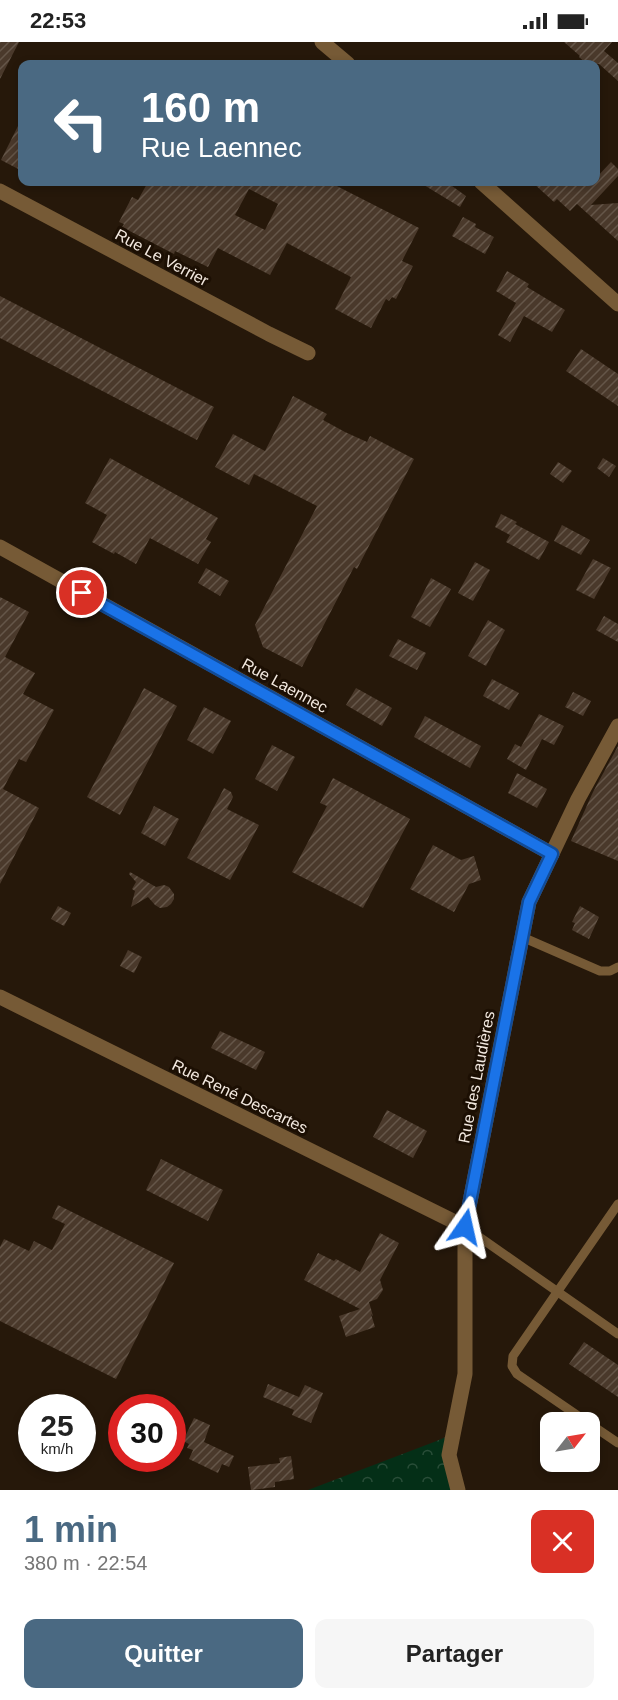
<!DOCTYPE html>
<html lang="fr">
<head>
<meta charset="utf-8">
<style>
	body { margin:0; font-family:Arial,sans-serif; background:#f6f6f6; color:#222; height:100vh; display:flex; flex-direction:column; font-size:22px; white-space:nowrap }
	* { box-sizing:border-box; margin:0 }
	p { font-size:20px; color:#767676 }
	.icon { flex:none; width:33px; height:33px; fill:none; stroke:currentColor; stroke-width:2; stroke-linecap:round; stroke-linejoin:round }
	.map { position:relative; height:1448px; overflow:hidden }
	.sheet { display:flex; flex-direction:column; background:#fff; flex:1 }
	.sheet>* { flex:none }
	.banner { position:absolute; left:18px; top:18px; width:582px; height:126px; border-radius:12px; box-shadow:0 3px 9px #0003; background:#4a6982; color:#fff; overflow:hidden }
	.needle { width:39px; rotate:59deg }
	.buttons { position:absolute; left:540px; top:1370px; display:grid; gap:12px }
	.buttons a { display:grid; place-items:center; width:60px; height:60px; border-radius:12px; background:#fff; box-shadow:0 3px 9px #0003; font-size:30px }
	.speed { position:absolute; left:18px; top:1352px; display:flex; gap:12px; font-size:30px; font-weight:700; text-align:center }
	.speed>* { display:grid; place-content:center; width:78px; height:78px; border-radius:50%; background:#fff; box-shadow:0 3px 9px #0003; line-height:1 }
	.speed small { font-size:15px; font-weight:400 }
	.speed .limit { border:9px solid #d22; background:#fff; color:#111 }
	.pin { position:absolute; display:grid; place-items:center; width:51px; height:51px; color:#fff; margin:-26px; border:3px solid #fff; border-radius:50%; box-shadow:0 2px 6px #0007 }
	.me { position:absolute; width:66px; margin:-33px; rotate:11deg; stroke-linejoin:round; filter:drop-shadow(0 0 4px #0008) }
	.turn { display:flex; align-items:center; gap:21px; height:126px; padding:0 24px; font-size:27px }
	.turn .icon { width:78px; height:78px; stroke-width:2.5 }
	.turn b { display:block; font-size:42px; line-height:51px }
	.round { display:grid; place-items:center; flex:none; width:63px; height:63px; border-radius:12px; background:#f6f6f6 }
	.summary { display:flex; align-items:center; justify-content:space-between; height:102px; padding:0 24px }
	h1 { font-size:36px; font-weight:600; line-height:45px; color:#4a6982 }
	.primary-button { display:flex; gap:12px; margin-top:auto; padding:12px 24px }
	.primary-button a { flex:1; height:69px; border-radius:12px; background:#4a6982; color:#fff; font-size:24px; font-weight:600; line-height:69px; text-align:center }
	.primary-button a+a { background:#f6f6f6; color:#222 }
	.status { display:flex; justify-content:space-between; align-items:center; height:42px; padding:0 30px; background:#fff; direction:ltr }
	.status svg { height:16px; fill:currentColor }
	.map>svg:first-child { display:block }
	.forest { fill:url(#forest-crowns) }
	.building { fill:url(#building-hatch); fill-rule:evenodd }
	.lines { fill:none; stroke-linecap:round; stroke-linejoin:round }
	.service { stroke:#765a36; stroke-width:9 }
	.minor { stroke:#765a36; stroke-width:15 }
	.route-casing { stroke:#114b97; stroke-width:15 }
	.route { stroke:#1a73e8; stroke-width:10 }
	.labels { text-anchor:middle; stroke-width:6; stroke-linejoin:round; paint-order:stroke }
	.street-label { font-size:16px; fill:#f3e9e0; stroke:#1c0f03 }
</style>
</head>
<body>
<div class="status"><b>22:53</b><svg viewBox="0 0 49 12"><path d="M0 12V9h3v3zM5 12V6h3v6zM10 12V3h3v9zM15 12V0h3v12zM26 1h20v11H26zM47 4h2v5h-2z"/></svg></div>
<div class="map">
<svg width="618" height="1448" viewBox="0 0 618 1448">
	<defs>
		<pattern id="forest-crowns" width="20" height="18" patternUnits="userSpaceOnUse" patternTransform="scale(1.5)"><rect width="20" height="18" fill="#042f17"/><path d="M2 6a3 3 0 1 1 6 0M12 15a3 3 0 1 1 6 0" fill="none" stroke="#294d38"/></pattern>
		<pattern id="building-hatch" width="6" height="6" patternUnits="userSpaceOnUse" patternTransform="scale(1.5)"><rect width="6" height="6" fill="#4a392b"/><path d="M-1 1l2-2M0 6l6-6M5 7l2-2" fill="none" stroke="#655649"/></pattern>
	</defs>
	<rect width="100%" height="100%" fill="#26180a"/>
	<polygon class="forest" points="446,1395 455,1448 308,1448 434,1400"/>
	<g class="building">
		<polygon points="0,0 19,0 0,37"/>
		<polygon points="564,0 612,0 604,9 618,21 618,39 599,22 587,22 579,15 580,14"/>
		<polygon points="22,76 22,129 1,118"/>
		<polygon points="611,120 618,127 618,134 591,163 618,161 618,199 577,162 570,169 557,157 554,160 532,140 596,140 596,136"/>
		<path d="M 148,140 L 329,140 L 419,186 L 402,219 L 413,224 L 396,257 L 392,255 L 389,259 L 386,257 L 371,286 L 335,267 L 351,235 L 287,201 L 270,233 L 218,206 L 208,225 L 175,209 L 174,212 L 122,185 L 124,182 L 119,180 L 132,155 L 138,158 ZM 249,147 L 278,162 L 265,188 L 235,173 Z"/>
		<polygon points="419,140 455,140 452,144 466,154 460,165"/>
		<polygon points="463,175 476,182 475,185 494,195 485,212 452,194"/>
		<polygon points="507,229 529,242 527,245 565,268 552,290 524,274 510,300 498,293 516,261 496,249"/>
		<polygon points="0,254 214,365 197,398 0,296"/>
		<polygon points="581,307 618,332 618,364 566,329"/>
		<polygon points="293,354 327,372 323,378 345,390 367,400 370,394 414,417 357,527 354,525 302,625 263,605 255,583 317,464 254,432 249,443 215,425 233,392 265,409"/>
		<polygon points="110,416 218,476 206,497 211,500 198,522 150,496 136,522 115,510 114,512 92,500 107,473 85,461"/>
		<polygon points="603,416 616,424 609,435 597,426"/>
		<polygon points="558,420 572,429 563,441 550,432"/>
		<polygon points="501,472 517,480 515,482 549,500 539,518 506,500 510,493 495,485"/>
		<polygon points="562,483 590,498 581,513 554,499"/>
		<polygon points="593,517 611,526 594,557 576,548"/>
		<polygon points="475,520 490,528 473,559 458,551"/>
		<polygon points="206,526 229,539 220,554 198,541"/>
		<polygon points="431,536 451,547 430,585 411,575"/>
		<polygon points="0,555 29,570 5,615 35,631 23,652 54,668 26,720 19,717 3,747 39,766 0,842"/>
		<polygon points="604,574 618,582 618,600 596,588"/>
		<polygon points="488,578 505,588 486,624 468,614"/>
		<polygon points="398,597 426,611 417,628 389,614"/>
		<polygon points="492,637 519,651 509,668 483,654"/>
		<polygon points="144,646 177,664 120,773 87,755"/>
		<polygon points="356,646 392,666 382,684 346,663"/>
		<polygon points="573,650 591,659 583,674 565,665"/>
		<polygon points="204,665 231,679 213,712 187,698"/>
		<polygon points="539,672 564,684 554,703 542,697 526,728 507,717 515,702 521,705"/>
		<polygon points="425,674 481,704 470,726 414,695"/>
		<polygon points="272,703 295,715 277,749 255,737"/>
		<polygon points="618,704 618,819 571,799 593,750"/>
		<polygon points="517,731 547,747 537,766 508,751"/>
		<polygon points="333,736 410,777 363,866 292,830 327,764 320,761"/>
		<polygon points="224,746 231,750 233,755 227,767 259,783 230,838 187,816"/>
		<polygon points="154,764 179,777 165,804 141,791"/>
		<polygon points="433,803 461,818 474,814 481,838 469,842 454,870 410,847"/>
		<polygon points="130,830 156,845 164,843 169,845 174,852 174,857 171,862 167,865 160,866 155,863 148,855 131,865 135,849 132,847 136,840 129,832"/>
		<polygon points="58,864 71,871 64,884 51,877"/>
		<polygon points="580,864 599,875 589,897 572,888 575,881 572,880"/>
		<polygon points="128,908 142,915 134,931 120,924"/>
		<polygon points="220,989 265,1010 256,1028 211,1006"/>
		<polygon points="387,1068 427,1089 413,1116 373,1095"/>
		<polygon points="161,1117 223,1148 208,1179 146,1148"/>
		<polygon points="58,1163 174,1221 116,1337 0,1279 0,1205 4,1197 29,1209 34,1199 52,1208 65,1182 52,1176"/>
		<polygon points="380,1191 399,1201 380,1238 383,1248 377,1257 369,1260 373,1274 371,1272 375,1285 346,1295 339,1274 360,1267 304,1238 318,1211 334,1219 336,1217 360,1230"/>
		<polygon points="584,1300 618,1323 618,1355 569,1322"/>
		<polygon points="268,1342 299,1355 305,1343 323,1351 311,1381 292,1373 294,1368 263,1355"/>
		<polygon points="194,1376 210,1383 204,1400 234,1414 229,1425 222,1422 218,1431 189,1417 193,1408 187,1406 189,1402 183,1399"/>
		<polygon points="291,1414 294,1437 275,1440 275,1445 251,1448 248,1425 280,1421 279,1416"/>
	</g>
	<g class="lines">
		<g class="service">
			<polyline points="522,895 600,929 610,929 618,925"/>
			<polyline points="465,1185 618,1292"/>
			<polyline points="587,1380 517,1332 512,1324 513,1314 618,1162"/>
			<polyline points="590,1382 618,1401"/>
		</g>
		<g class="minor">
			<polyline points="322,0 348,22"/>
			<polyline points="481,140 618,262"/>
			<polyline points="0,149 269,292 308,311"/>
			<polyline points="0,505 552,812"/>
			<polyline points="0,955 465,1185"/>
			<polyline points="458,1448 449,1413 465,1332 465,1185 529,860 578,757 618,684"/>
		</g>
	</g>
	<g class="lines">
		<g class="route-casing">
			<polyline id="route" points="82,551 552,812 529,860 465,1185"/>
		</g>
		<use href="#route" class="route"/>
	</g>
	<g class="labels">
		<g class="street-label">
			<text transform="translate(162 215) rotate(28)" y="6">Rue Le Verrier</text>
			<text transform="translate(285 643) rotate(29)" y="6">Rue Laennec</text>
			<text transform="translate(476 1035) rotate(-79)" y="6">Rue des Laudières</text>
			<text transform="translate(240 1054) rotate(26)" y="6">Rue René Descartes</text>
		</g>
	</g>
</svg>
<div class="buttons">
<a><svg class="needle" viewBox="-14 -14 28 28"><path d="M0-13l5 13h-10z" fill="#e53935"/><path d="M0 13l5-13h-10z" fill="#767676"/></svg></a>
</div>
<div class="speed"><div>25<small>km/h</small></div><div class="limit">30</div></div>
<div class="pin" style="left:82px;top:551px;background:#d93025"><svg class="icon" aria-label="arrive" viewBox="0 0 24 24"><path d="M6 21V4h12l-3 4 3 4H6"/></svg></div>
<svg class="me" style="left:465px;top:1185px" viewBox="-20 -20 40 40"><path d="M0-17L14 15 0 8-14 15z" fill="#1a73e8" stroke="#fff" stroke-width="4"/></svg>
<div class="banner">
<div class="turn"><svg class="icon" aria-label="left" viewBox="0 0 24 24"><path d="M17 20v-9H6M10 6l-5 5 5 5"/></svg><div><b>160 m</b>Rue Laennec</div></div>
</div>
</div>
<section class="sheet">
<div class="summary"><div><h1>1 min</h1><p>380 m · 22:54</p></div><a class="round" style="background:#d93025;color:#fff"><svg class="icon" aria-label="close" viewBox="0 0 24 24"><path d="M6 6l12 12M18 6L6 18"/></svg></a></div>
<div class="primary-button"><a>Quitter</a><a>Partager</a></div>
</section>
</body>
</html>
